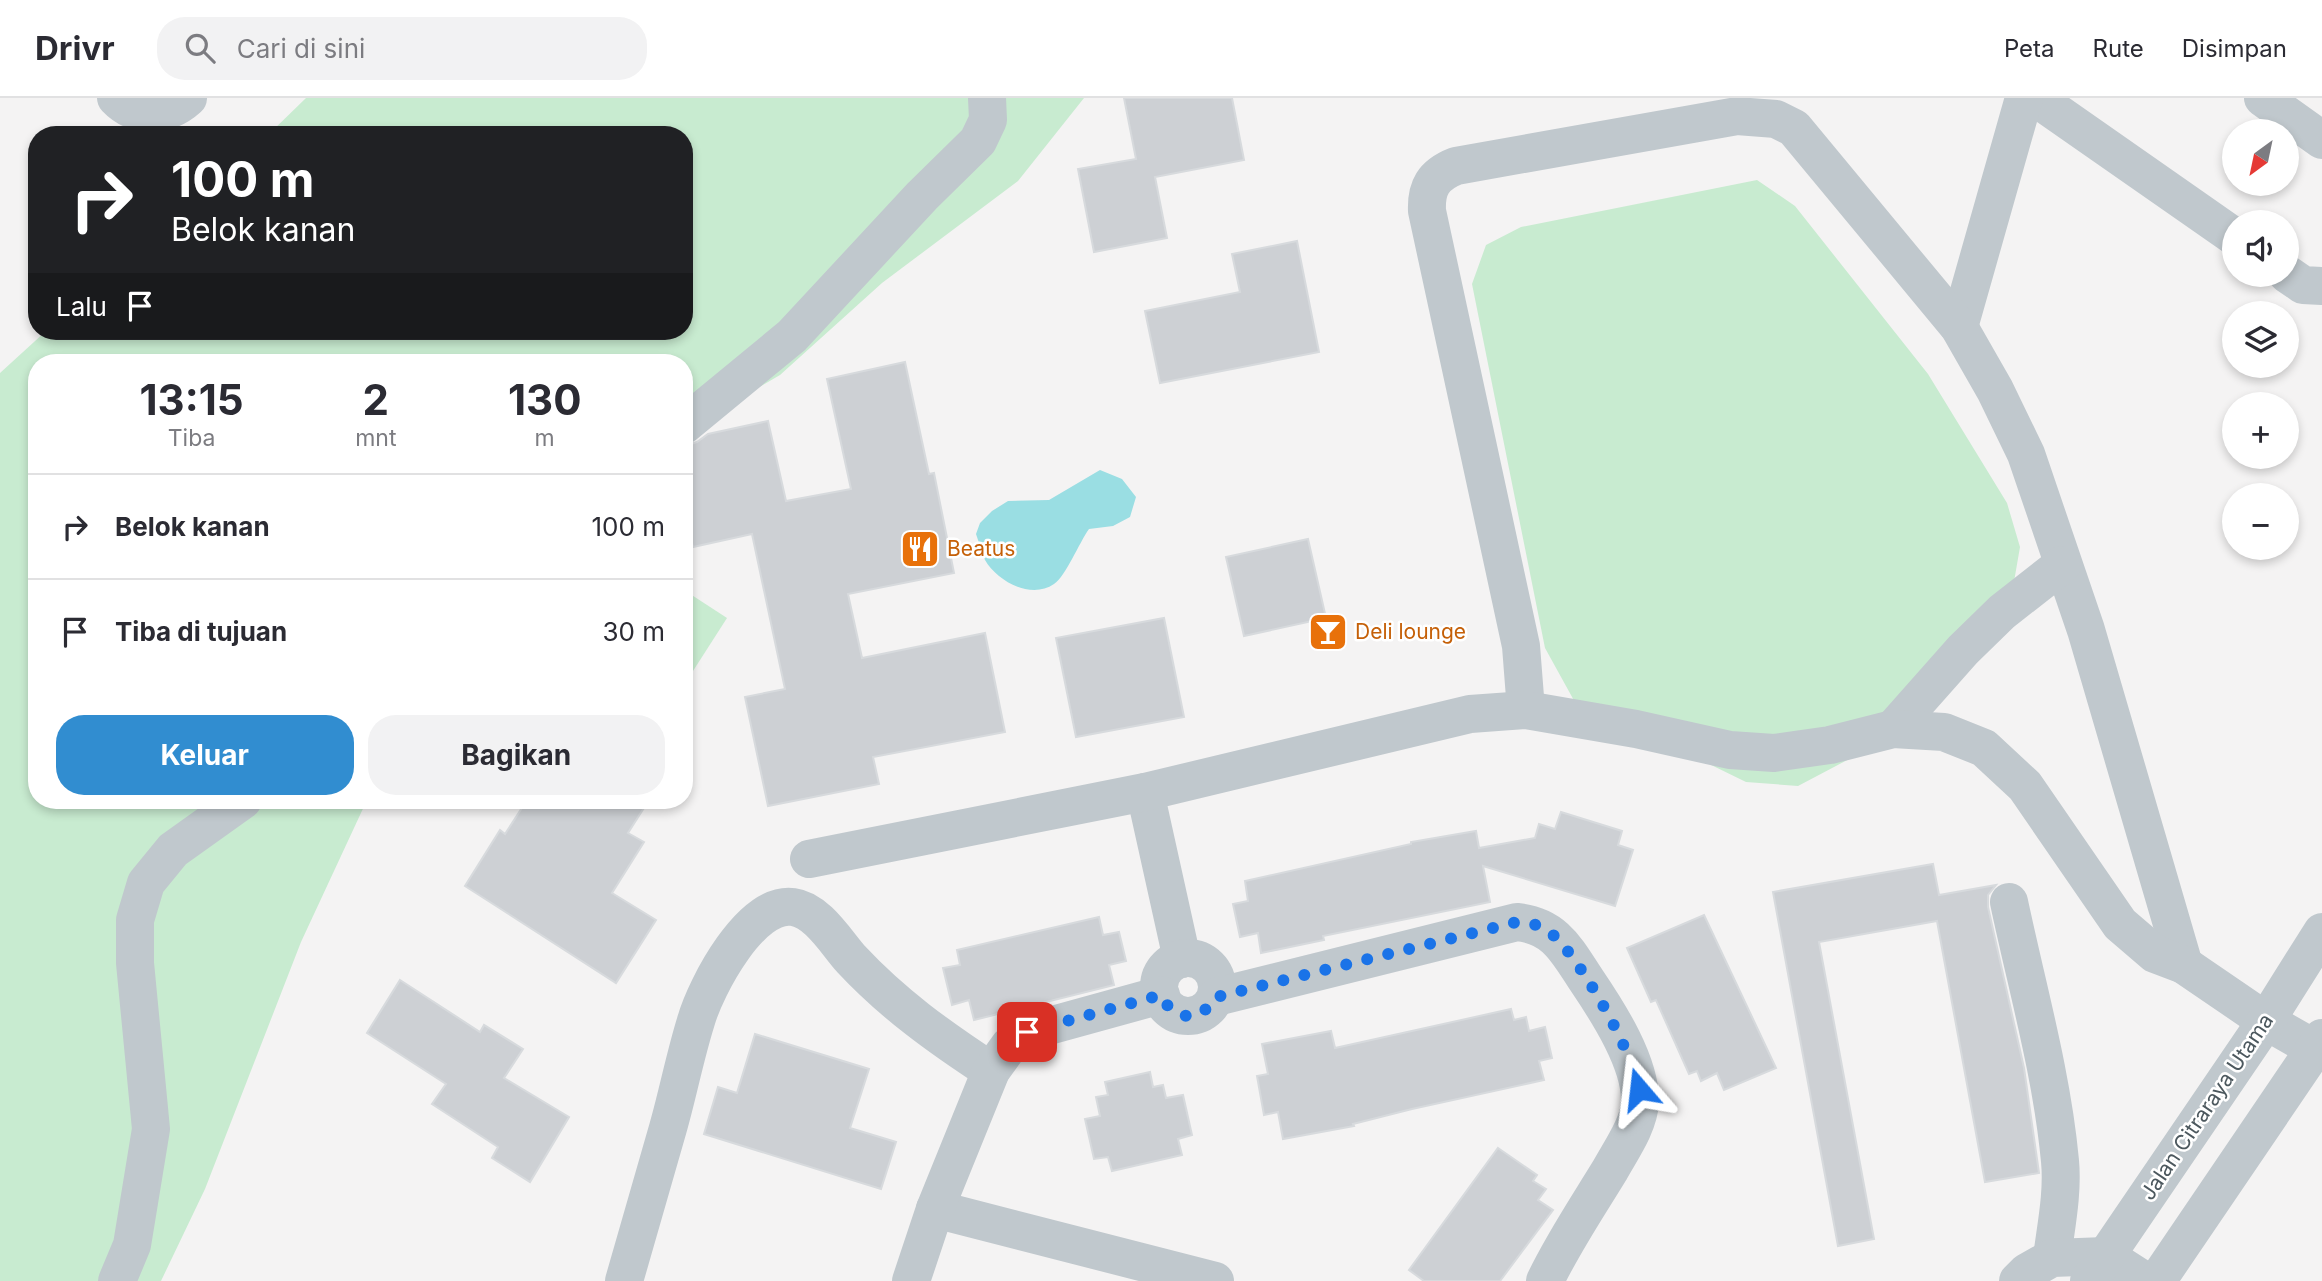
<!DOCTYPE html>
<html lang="id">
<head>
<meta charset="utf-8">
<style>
	body { margin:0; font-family:Inter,sans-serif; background:#f2f2f3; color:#2b2b33; height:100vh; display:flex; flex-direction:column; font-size:26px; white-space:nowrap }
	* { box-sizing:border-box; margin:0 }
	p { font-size:23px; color:#7c7c81 }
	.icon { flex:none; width:38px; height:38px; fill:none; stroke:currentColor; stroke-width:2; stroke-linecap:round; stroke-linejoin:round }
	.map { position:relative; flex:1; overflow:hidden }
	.side { position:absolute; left:28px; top:256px; width:665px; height:455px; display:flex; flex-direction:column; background:#fff; border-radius:28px; box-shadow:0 4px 10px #0003 }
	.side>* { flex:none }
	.guide { position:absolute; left:28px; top:28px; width:665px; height:214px; border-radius:28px; box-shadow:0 4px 10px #0003; background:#202124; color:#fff; overflow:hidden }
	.needle { width:46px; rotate:213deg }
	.buttons { position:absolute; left:2222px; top:21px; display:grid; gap:14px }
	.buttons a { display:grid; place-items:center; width:77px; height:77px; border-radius:50%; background:#fff; box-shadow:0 4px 10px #0003; font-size:35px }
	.pin { position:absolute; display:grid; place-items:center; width:60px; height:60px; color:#fff; margin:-30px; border-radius:14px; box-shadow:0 4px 10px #0006 }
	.me { position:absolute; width:77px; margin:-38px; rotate:343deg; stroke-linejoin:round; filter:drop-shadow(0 0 5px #0008) }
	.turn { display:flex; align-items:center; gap:24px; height:147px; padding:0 28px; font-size:32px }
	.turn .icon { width:91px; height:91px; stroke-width:2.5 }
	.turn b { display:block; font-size:49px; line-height:60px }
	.then { display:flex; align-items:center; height:66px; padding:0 28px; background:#0003; gap:14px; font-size:26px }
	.eta { display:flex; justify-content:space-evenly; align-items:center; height:119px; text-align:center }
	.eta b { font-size:42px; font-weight:700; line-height:49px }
	.action { display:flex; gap:14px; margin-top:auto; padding:14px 28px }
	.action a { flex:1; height:80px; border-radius:28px; background:#318dd0; color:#fff; font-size:28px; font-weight:700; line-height:80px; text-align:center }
	.action a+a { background:#f2f2f3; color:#2b2b33 }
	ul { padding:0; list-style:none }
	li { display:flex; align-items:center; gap:21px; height:105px; padding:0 28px; border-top:2px solid #e1e1e2 }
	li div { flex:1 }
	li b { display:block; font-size:26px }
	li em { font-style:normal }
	header { display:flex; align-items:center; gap:42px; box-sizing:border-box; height:98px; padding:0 35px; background:#fff; border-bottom:2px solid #e1e1e2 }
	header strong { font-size:33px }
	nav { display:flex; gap:38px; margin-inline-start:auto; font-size:24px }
	.search { width:490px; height:63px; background:#f2f2f3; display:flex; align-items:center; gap:18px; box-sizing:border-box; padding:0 24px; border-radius:28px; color:#7c7c81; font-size:26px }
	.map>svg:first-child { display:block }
	.green { fill:#c8ebd0 }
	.water { fill:#9adee3 }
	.building { fill:#cdd0d4; stroke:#d7dadd; stroke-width:2 }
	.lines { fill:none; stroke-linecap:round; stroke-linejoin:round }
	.minor { stroke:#c0c8cd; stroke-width:38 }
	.route { stroke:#1a73e8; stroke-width:12; stroke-dasharray:0 21.6 }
	.labels { text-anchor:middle; stroke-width:5; stroke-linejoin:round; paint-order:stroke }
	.food-label { font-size:21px; fill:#c56008; stroke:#fff; text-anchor:start }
	.street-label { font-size:21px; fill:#4c585e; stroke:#fff }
</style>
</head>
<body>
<header>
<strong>Drivr</strong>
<div class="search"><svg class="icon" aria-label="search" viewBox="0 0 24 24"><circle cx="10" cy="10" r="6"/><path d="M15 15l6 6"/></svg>Cari di sini</div>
<nav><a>Peta</a><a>Rute</a><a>Disimpan</a></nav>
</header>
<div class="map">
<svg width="2322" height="1183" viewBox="0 0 2322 1183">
	<rect width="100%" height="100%" fill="#f4f3f3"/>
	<g class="green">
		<polygon points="306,0 1084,0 1018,83 882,185 780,277 684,333 684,264 37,264 37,702 367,702 301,844 205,1091 161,1183 0,1183 0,275 46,233 684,233 684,37 268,37"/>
		<polygon points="1757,82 1795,108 1928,276 2007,405 2020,449 2011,501 1889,640 1798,688 1746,684 1658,641 1582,617 1545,550 1472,186 1486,147 1521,129"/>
		<polygon points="684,492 727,520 684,587"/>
	</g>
	<path class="water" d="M 1100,372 L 1122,381 L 1136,399 L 1130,419 L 1113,428 L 1089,431 C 1079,445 1066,478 1054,486 C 1031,502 997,483 985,462 C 981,454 979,444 976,436 L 980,425 L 992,413 L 1008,403 L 1049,402 Z"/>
	<g class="building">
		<polygon points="1124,0 1232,0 1244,62 1155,79 1167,140 1094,154 1078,71 1136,61"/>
		<polygon points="1297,143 1319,254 1160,285 1145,213 1240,194 1232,156"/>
		<polygon points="905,264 929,376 934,375 954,475 848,496 862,560 985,535 1005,634 873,659 879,686 768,708 745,599 785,591 752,436 693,449 684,413 684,348 697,344 708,336 768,323 786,403 851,391 827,281"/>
		<polygon points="1308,441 1326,520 1244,538 1226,459"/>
		<polygon points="1164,520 1184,619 1076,639 1056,540"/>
		<polygon points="527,702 649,702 628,735 644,744 612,795 656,822 616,885 465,788 500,732 505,736"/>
		<polygon points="1561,714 1622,733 1618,747 1633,752 1615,808 1483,768 1490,804 1323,838 1324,842 1261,855 1258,835 1240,839 1233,806 1248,803 1245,783 1411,746 1411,744 1476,733 1479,750 1535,740 1539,726 1555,731"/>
		<polygon points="1933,766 1939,797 1996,787 1988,797 1988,809 2024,970 2039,1075 1985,1084 1937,823 1819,844 1874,1141 1838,1148 1773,794"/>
		<polygon points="1704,817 1776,970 1724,992 1717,975 1701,983 1697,973 1689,976 1656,902 1651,904 1627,850"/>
		<polygon points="1099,819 1103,837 1119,834 1126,863 1109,867 1114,887 974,922 969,902 952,907 943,870 960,867 957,852"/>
		<polygon points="400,882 480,934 484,927 523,951 504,980 569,1019 530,1084 492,1060 498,1049 432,1006 446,986 367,935"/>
		<polygon points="1511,911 1514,922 1526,919 1529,933 1545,929 1552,960 1539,963 1544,982 1412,1011 1353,1026 1354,1028 1283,1041 1278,1014 1264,1017 1257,978 1268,976 1262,946 1331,933 1335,950"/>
		<polygon points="755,936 869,971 850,1030 896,1044 881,1091 704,1036 718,989 737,995"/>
		<polygon points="1150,974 1153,989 1163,987 1166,1000 1183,997 1192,1037 1178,1041 1182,1057 1112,1073 1108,1059 1094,1061 1085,1021 1100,1018 1096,999 1108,997 1105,984"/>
		<polygon points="1498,1050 1537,1077 1533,1083 1546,1091 1538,1102 1553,1112 1500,1183 1424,1183 1409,1172"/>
	</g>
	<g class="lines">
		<g class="minor">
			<path d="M 116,0 C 136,21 167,19 188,0"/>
			<polyline points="2036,0 2235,139"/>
			<polyline points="2263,0 2322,42"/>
			<polyline points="2287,176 2303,187 2322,188"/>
			<polyline points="1959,229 2024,0"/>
			<polyline points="684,327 792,238 922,98 978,43 988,22 987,0"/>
			<path d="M 1526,612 L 1521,548 L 1427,113 C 1426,90 1433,77 1456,68 L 1737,18 L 1776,21 L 1794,30 L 1959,229 L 1995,292 L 2026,356 L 2086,532 L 2184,867"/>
			<polyline points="1893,631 1963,552 2002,514 2062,467"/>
			<polyline points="1145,694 1182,861"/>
			<polyline points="809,761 1145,694 1470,616 1526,612 1636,631 1730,652 1774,655 1830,647 1893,631 1944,634 1984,650 2025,688 2120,826 2155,856 2184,867 2266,923 2315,951"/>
			<path d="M 2009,804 C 2027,889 2052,976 2060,1063 C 2063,1095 2056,1128 2052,1160"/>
			<circle cx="1188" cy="889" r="29"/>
			<path d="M 1216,899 L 1517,824 C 1556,828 1567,853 1587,883 C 1608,914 1641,965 1640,1004 C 1639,1027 1621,1052 1610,1072 C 1588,1108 1563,1145 1545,1183"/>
			<polyline points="935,1111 1215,1183"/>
			<polyline points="117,1183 132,1147 151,1031 135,865 135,822 146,785 173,752 243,702"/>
			<path d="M 624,1183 C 639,1132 653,1081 668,1030 C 678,995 685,958 696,923 C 706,888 751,803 793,809 C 817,812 836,844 851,861 C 893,906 939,939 991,973"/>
			<polyline points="911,1183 935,1111 991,973 1009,948 1027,934 1161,897"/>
			<polyline points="2018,1183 2027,1174 2052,1160 2106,1158 2145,1183"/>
			<polyline points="2089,1183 2266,923 2322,834"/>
			<polyline points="2157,1183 2322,940"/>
		</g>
	</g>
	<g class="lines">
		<path class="route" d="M 1027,934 L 1161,897 C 1169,913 1178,919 1196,918 L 1212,907 L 1216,899 L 1517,824 C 1528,825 1539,826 1548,833 C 1577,853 1634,956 1639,991"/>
	</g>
	<defs>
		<g id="restaurant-square" transform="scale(2.0125)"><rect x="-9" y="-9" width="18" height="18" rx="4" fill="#e8710a" stroke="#fff"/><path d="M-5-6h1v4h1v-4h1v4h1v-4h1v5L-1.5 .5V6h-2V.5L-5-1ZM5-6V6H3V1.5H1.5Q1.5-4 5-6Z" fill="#fff"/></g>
		<g id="bar-square" transform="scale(2.0125)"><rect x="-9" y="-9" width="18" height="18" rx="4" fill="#e8710a" stroke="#fff"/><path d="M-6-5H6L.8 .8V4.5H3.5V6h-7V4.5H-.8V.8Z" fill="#fff"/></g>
	</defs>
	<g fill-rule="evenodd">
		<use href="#restaurant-square" x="920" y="451"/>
		<use href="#bar-square" x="1328" y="534"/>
	</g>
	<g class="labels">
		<g class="food-label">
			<text x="947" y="458">Beatus</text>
			<text x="1355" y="541">Deli lounge</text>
		</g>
		<g class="street-label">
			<text transform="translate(2207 1009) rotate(-56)" y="7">Jalan Citraraya Utama</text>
		</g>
	</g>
</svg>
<div class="buttons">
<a><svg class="needle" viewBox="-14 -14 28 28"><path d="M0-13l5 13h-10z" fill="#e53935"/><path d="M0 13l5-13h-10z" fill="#7c7c81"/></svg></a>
<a><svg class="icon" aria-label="sound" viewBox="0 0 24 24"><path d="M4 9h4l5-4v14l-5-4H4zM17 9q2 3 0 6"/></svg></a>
<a><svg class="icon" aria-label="layers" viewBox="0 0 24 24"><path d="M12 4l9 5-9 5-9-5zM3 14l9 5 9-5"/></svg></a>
<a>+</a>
<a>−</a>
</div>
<div class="pin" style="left:1027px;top:934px;background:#d93025"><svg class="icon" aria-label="arrive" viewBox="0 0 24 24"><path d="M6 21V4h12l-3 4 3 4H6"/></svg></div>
<svg class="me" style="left:1639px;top:991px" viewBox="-20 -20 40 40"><path d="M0-17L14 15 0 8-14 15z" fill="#1a73e8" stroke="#fff" stroke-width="4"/></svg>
<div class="guide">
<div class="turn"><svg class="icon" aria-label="right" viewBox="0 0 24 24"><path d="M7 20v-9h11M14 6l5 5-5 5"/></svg><div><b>100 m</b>Belok kanan</div></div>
<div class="then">Lalu<svg class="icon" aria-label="arrive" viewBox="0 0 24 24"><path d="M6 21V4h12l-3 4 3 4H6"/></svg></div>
</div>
<section class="side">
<div class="eta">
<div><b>13:15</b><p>Tiba</p></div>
<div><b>2</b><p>mnt</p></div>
<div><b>130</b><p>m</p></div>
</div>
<ul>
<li><svg class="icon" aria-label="right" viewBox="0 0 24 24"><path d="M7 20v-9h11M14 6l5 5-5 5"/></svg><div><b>Belok kanan</b></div><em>100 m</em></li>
<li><svg class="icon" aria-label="arrive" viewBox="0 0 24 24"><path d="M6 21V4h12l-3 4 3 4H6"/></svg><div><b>Tiba di tujuan</b></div><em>30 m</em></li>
</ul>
<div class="action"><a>Keluar</a><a>Bagikan</a></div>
</section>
</div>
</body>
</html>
